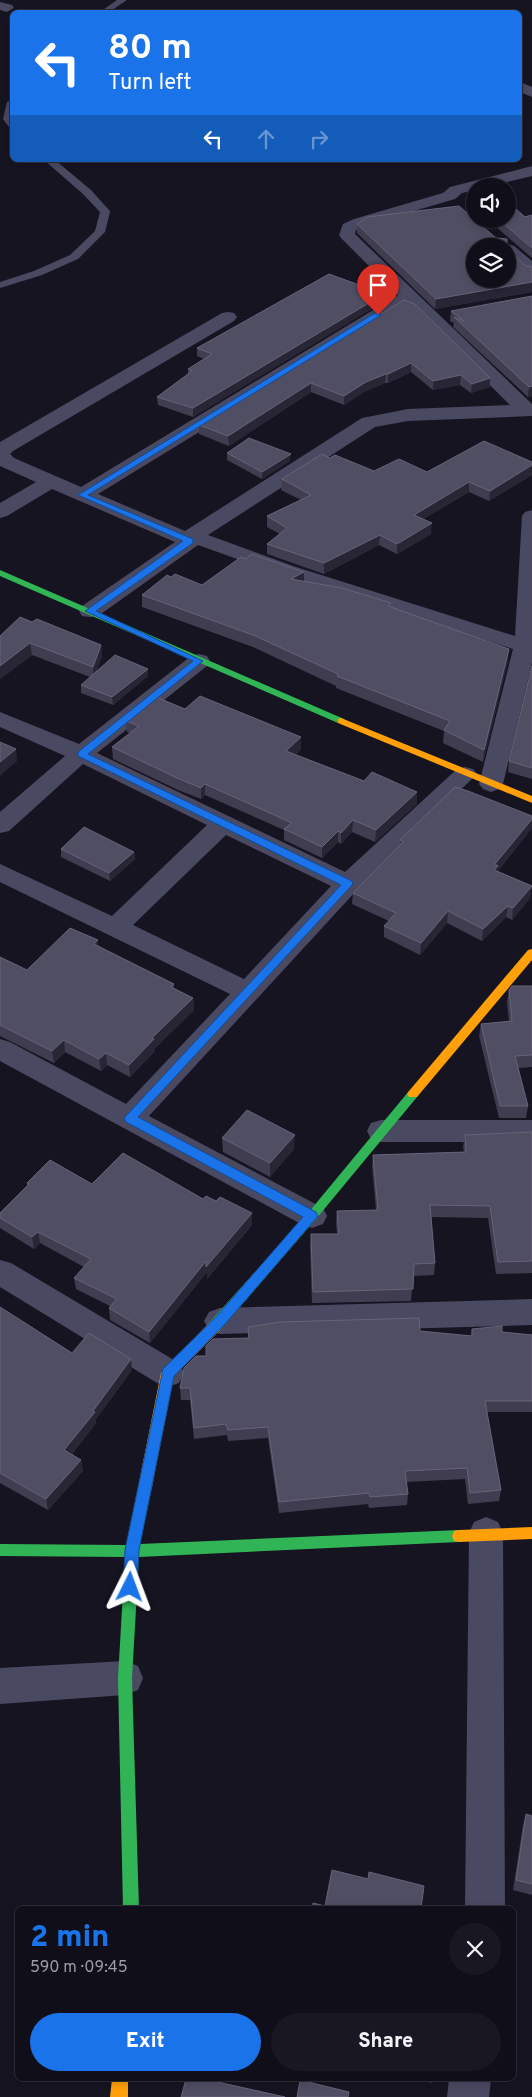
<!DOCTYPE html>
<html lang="en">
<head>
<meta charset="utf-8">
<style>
	body { margin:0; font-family:Overpass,sans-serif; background:#191822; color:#f1f3f6; height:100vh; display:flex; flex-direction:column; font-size:19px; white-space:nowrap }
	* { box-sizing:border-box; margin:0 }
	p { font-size:16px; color:#9c9ca2 }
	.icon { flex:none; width:28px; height:28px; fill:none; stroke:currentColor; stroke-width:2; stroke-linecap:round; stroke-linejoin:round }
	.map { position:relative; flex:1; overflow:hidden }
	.details { position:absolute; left:15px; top:1906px; width:501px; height:175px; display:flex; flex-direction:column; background:#100f19; border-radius:8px; box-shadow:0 2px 8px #0003,0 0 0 1px #302f38 }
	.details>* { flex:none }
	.top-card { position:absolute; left:10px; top:10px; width:512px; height:152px; border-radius:8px; box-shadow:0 2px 8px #0003,0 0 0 1px #302f38; background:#1a73e8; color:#fff; overflow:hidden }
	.tools { position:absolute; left:466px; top:178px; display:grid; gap:10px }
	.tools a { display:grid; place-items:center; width:50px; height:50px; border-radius:50%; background:#100f19; box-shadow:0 2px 8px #0003,0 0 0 1px #302f38; font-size:25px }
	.pin { position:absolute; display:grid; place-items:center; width:42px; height:42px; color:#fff; margin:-51px -21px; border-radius:50% 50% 50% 0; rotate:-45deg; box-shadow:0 0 5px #0007 }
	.pin .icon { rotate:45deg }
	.me { position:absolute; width:55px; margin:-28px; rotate:3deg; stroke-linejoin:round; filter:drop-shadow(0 0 4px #0008) }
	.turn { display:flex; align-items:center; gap:18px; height:105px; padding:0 15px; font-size:22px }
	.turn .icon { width:65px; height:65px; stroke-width:2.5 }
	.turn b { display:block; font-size:35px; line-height:42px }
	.lanes { display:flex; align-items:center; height:48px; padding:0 15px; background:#0003; justify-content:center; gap:25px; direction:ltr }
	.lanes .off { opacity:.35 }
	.round { display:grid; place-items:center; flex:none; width:52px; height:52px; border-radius:26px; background:#191822 }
	.summary { display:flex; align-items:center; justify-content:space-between; height:85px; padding:0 15px }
	h1 { font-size:30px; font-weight:800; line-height:38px; color:#1a73e8 }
	.action { display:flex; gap:10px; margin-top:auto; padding:10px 15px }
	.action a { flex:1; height:58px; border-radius:30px; background:#1a73e8; color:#fff; font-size:20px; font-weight:800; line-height:58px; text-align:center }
	.action a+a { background:#191822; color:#f1f3f6 }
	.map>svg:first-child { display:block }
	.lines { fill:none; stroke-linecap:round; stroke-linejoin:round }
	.lane { fill:#4a4962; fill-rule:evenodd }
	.street { fill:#4a4962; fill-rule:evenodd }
	.fast { fill:#30b455; fill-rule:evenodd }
	.slow { fill:#ff9f0a; fill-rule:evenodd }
	.wall { fill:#403d50 }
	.shaded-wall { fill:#282635 }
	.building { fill:#504e63; stroke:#66637b }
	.route { fill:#1a73e8; stroke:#114b97 }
</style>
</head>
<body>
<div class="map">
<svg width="532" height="2097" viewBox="0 0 532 2097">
	<rect width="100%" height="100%" fill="#161421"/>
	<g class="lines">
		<g class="lane">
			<polygon points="117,0 127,0 109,12 100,12"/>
			<polygon points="12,99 12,128 9,127 3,119 7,102"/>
			<polygon points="44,160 55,160 91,190 109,210 110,212 105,232 78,259 42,275 0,288 0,282 34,271 70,255 95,231 100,212 83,194"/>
		</g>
		<g class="street">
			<polygon points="0,2 12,5 14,8 7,12 0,10"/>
			<polygon points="520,82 532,87 532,97 520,92"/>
			<path d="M 532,166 L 532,176 L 490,186 L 475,186 L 475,190 L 462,193 L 455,199 L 366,225 L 356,230 L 355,234 L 532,404 L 532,416 L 408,421 L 375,427 L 208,535 L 296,567 L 515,636 L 522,516 L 525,512 L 532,510 L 532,663 L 503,784 L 499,789 L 491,792 L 483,789 L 479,784 L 513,649 L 282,575 L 198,545 L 98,616 L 90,617 L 82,616 L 79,611 L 82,606 L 175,542 L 52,489 L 7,516 L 0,518 L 0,503 L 36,482 L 0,466 L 0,442 L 222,313 L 228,312 L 234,313 L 237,317 L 234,321 L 13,451 L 10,454 L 14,458 L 81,487 L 398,295 L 341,238 L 339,235 L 343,224 L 354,219 L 443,193 L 450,187 ZM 408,304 L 510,405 L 408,409 L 362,418 L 185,531 L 98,494 Z"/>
			<polygon points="508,244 514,246 532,261 532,275 526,274 508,257 508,246 502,246"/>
			<path d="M 199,654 L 207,656 L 210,661 L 207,666 L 97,753 L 345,872 L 457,769 L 465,767 L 473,769 L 477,774 L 357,890 L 149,1116 L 323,1208 L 327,1216 L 323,1224 L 312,1228 L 301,1224 L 0,1061 L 0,1039 L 10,1042 L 126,1104 L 230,994 L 0,882 L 0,864 L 112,916 L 207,825 L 83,764 L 9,831 L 0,833 L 0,812 L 65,756 L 0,727 L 0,712 L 79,744 L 191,656 ZM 226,835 L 331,886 L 244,979 L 133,925 Z"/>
			<polygon points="381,1120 532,1120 532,1142 381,1142 371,1139 367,1131 371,1123"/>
			<polygon points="0,1260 11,1263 179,1363 184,1373 179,1383 168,1387 157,1383 0,1287"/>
			<polygon points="532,1299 532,1325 220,1334 209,1330 204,1321 209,1312 220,1308"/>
			<polygon points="486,1517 498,1522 503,1533 505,1909 465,1909 469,1533 474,1522"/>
			<polygon points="125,1661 138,1666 143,1678 138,1690 125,1695 0,1704 0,1668"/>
			<polygon points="449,2079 491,2079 489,2097 447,2097"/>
		</g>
		<g class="fast">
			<polygon points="0,570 344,719 346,721 344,723 338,723 0,576"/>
			<polygon points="413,1090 417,1091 419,1094 417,1097 316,1219 220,1330 215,1331 210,1330 209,1326 210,1322 308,1213 409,1091"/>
			<polygon points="145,1481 150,1483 152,1487 140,1544 459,1530 464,1531 466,1536 464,1541 459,1542 139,1557 132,1678 139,1909 123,1909 118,1678 125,1557 0,1556 0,1544 126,1545 138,1487 140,1483"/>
		</g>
		<g class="slow">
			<polygon points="341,718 532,796 532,803 338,723 338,719"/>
			<polygon points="532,949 532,960 417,1097 409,1097 407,1094 409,1091 528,950"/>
			<polygon points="215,1321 220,1322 221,1326 220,1330 174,1376 152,1487 150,1491 145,1493 140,1491 138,1487 161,1373 210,1322"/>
			<polygon points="532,1527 532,1539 459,1542 454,1541 452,1536 454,1531 459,1530"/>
			<polygon points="112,2079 128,2079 128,2097 110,2097"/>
		</g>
	</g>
	<g class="wall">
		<polygon points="532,215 532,258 487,219 508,219"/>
		<polygon points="357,224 508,249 526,266 532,267 532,292 435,309 357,233"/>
		<polygon points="384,294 383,302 193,417 158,405 157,397 188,374 188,369 204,359 197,356 197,348"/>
		<polygon points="532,296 532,396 528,397 453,327 454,323 450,321 451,311"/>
		<polygon points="404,300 490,387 471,393 460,385 433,390 411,372 388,383 385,383 366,391 344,405 311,392 229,446 199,434 199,425"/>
		<polygon points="227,453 290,461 262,479 227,460"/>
		<polygon points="330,458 374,471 427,472 532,462 532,475 489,501 469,492 423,519 431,534 397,554 379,545 324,574 267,554 267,544 280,534 267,527 267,516 301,500 281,490 282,479"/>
		<polygon points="246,559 304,572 304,581 391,607 508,661 483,762 443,743 444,731 336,688 336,686 253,647 142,607 142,595 171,577 202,585"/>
		<polygon points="32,622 101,645 102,656 96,672 148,669 148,676 113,705 81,693 81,685 90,677 32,655 0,679 0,636"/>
		<polygon points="532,666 532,779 508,772 509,761"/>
		<polygon points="185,709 301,749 295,755 364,781 417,792 417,804 375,842 352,832 341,844 338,842 322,858 284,840 284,830 205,795 201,799 178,790 113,759 112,747 130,733 127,732 126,721"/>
		<polygon points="532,816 532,828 498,871 532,886 530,898 512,920 506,917 482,941 447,923 420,955 384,937 384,926 389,921 352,904 353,893 400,845 400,840"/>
		<polygon points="61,849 134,852 135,859 110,881 61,857"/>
		<polygon points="98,940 98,946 174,984 174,988 193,998 194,1010 155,1048 155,1051 130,1077 107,1065 101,1071 65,1052 54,1063 0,1036 0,957 27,970"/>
		<polygon points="532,986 532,1067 518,1068 528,1106 526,1118 499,1118 479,1036 481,1024 509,1021 507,1002 509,990"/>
		<polygon points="532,1132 532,1273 496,1274 488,1218 431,1217 435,1263 434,1275 413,1276 411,1301 312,1303 310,1246 311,1234 337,1234 336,1223 337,1211 376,1210 372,1167 373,1155 464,1152 463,1147 465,1135"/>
		<polygon points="222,1138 294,1149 270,1177 223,1152"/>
		<polygon points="27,1183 92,1184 203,1199 216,1201 252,1213 252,1225 207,1279 207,1272 150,1343 110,1320 109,1308 110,1306 76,1289 74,1278 84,1267 40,1243 34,1249 0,1228 0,1213 27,1186"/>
		<polygon points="0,1307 72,1353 132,1370 96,1419 96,1423 72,1454 81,1460 83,1471 48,1510 0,1483"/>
		<polygon points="248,1327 420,1331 471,1336 472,1329 532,1335 532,1412 487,1412 501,1490 499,1501 468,1504 465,1479 406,1482 408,1494 407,1505 369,1508 368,1504 279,1513 268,1438 228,1441 227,1435 194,1439 190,1400 181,1400 180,1388 206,1356 248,1338"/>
		<polygon points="526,1814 532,1816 532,1895 513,1890 523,1825"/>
		<polygon points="417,2079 433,2079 432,2083"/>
	</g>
	<g class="shaded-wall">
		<polygon points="532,282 532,292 435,309 436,299"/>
		<polygon points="384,294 383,302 193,417 193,408"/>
		<polygon points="411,363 411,372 388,383 388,374"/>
		<polygon points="386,374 385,383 366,391 344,405 344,396 366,382"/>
		<polygon points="461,375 460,385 433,390 433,381"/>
		<polygon points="490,378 490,387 471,393 472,384"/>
		<polygon points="311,383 311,392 229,446 228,436"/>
		<polygon points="532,386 532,396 528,397 529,387"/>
		<polygon points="291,454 290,461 262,479 262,472"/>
		<polygon points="532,465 532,475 489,501 490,491"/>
		<polygon points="469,482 469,492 414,525 414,515"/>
		<polygon points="432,523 431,534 397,554 397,544"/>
		<polygon points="380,535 379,545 324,574 324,563"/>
		<polygon points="304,572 304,584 291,579"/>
		<polygon points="30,643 32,655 0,679 0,666"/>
		<polygon points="101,645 102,656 93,678 93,667"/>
		<polygon points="509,649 508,661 483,762 484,750"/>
		<polygon points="148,669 148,676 113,705 112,697"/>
		<polygon points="301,737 301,749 286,763 286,751"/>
		<polygon points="16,749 17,761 0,776 0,762"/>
		<polygon points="205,784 205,795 201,799 201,788"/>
		<polygon points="417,792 417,804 375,842 376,830"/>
		<polygon points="532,819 532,828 498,871 497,877 493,881 495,864"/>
		<polygon points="353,820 352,832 341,844 341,833"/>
		<polygon points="338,831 338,842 322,858 322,847"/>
		<polygon points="134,852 135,859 110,881 109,873"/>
		<polygon points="532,886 530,898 512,920 513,908"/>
		<polygon points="508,906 506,917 482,941 483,929"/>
		<polygon points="448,911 447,923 420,955 421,943"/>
		<polygon points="98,940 99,952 94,944"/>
		<polygon points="193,998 194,1010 155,1048 155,1051 130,1077 129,1065 152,1038"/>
		<polygon points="64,1040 65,1052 54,1063 52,1051"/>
		<polygon points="106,1053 107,1065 101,1071 99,1059"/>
		<polygon points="295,1135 294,1149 270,1177 270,1163"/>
		<polygon points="252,1213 252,1225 207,1279 207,1272 150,1343 149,1332 206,1261"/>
		<polygon points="38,1232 40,1243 34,1249 32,1237"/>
		<polygon points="131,1359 132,1370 96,1419 96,1423 66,1461 64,1450"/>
		<polygon points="81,1460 83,1471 48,1510 46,1499"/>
	</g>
	<g class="building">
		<polygon points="508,202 525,217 532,215 532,248 498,219 508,219"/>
		<polygon points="459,206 496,238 507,239 507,246 475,246 475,279 508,279 508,247 508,249 526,266 532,267 532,282 436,299 357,224 367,217"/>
		<polygon points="329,274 384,294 193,408 157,397 192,371 188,369 212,354 197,348"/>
		<polygon points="532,296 532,386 529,387 454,317 464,321 451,311"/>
		<polygon points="404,300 415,304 490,378 472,384 461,375 433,381 411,363 388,374 386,374 366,382 344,396 311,383 228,436 199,425"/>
		<polygon points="249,438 291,454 262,472 227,453"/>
		<polygon points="484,441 532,462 532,465 490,491 469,482 414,515 432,523 397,544 380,535 324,563 267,544 287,528 267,516 311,495 282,479 322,454 330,458 335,455 374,471 399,459 427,472"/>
		<polygon points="252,554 304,572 291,579 342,588 391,603 388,606 509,649 484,750 444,730 450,721 337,676 338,674 253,635 142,595 167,575 171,577 175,574 202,585 241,557 246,559"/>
		<polygon points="20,617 32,622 37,619 101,645 93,667 30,643 0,666 0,636"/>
		<polygon points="115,655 148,669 112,697 81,685"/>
		<polygon points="532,666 532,768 509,761"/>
		<polygon points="200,696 301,737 286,751 364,781 372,772 417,792 376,830 353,820 341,833 338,831 322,847 284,829 292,823 205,784 201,788 177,778 112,747 139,726 126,721 156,697 185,709"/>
		<polygon points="0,742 16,749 0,762"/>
		<polygon points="455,787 468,791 532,816 532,819 495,864 498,866 494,870 532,886 513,908 508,906 483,929 448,911 421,943 384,926 396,913 353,893 403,842 400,840"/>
		<polygon points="84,827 134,852 109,873 61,849"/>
		<polygon points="70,928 98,940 94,944 174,984 171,987 193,998 152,1038 154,1039 129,1065 106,1053 99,1059 64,1040 52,1051 0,1025 0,957 27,970"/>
		<polygon points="512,986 532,986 532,1055 515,1056 528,1106 500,1106 481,1024 512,1021 509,990"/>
		<polygon points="247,1110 295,1135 270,1163 222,1138"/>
		<polygon points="532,1132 532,1261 498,1262 490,1206 430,1205 435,1263 414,1264 413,1289 313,1292 311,1234 339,1234 337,1211 378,1210 373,1155 466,1152 465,1135"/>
		<polygon points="123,1153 203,1199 206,1196 216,1201 220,1197 252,1213 206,1267 206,1261 149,1332 109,1308 117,1299 74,1278 91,1259 38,1232 32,1237 0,1218 0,1213 29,1184 27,1183 50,1160 92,1184"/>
		<polygon points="0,1307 72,1353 89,1333 131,1359 93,1411 95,1412 64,1450 81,1460 46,1499 0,1473"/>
		<polygon points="419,1318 420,1331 472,1336 472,1329 502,1326 502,1332 532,1335 532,1401 485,1401 501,1490 470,1493 467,1468 405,1471 408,1494 370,1497 369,1493 279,1502 268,1427 228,1430 226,1424 194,1428 190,1388 180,1388 184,1368 196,1356 206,1356 206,1346 213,1339 249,1338 248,1327 281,1322"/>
		<polygon points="526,1814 532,1816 532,1884 516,1880"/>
		<polygon points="332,1870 368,1879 369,1872 424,1886 421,1909 312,1909 313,1903 325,1906"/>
		<polygon points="186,2079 204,2079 285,2097 181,2097"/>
		<polygon points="300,2080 349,2092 348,2097 297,2097"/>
	</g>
	<polygon class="route" points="375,313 381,315 88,495 193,539 193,543 96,611 203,661 88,754 352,881 353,884 138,1117 316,1212 318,1216 225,1324 174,1376 139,1550 137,1587 135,1592 130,1594 125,1592 123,1587 125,1550 163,1369 216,1317 303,1217 126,1122 124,1118 341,885 78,756 78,752 193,661 85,611 183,541 78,495"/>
</svg>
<div class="tools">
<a><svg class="icon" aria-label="sound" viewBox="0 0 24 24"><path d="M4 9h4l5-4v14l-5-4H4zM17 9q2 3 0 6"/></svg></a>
<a><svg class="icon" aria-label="layers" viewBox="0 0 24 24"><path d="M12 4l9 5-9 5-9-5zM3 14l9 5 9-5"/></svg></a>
</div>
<div class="pin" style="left:378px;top:315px;background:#d93025"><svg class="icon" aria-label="arrive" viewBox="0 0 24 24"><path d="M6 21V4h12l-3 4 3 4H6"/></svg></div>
<svg class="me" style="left:130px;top:1587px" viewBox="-20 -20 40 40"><path d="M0-17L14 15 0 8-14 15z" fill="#1a73e8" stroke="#fff" stroke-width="4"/></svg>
<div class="top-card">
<div class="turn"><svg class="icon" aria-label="left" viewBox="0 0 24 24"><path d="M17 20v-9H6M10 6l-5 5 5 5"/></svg><div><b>80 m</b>Turn left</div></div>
<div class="lanes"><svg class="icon" aria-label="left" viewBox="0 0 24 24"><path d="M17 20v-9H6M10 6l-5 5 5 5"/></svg><svg class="icon off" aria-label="ahead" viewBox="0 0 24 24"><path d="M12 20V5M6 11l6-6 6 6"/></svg><svg class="icon off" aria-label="right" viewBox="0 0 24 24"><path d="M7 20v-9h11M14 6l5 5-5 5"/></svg></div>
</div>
<section class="details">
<div class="summary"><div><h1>2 min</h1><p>590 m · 09:45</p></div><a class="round"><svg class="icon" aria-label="close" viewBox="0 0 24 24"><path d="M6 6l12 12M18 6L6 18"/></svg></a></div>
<div class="action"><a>Exit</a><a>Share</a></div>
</section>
</div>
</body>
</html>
